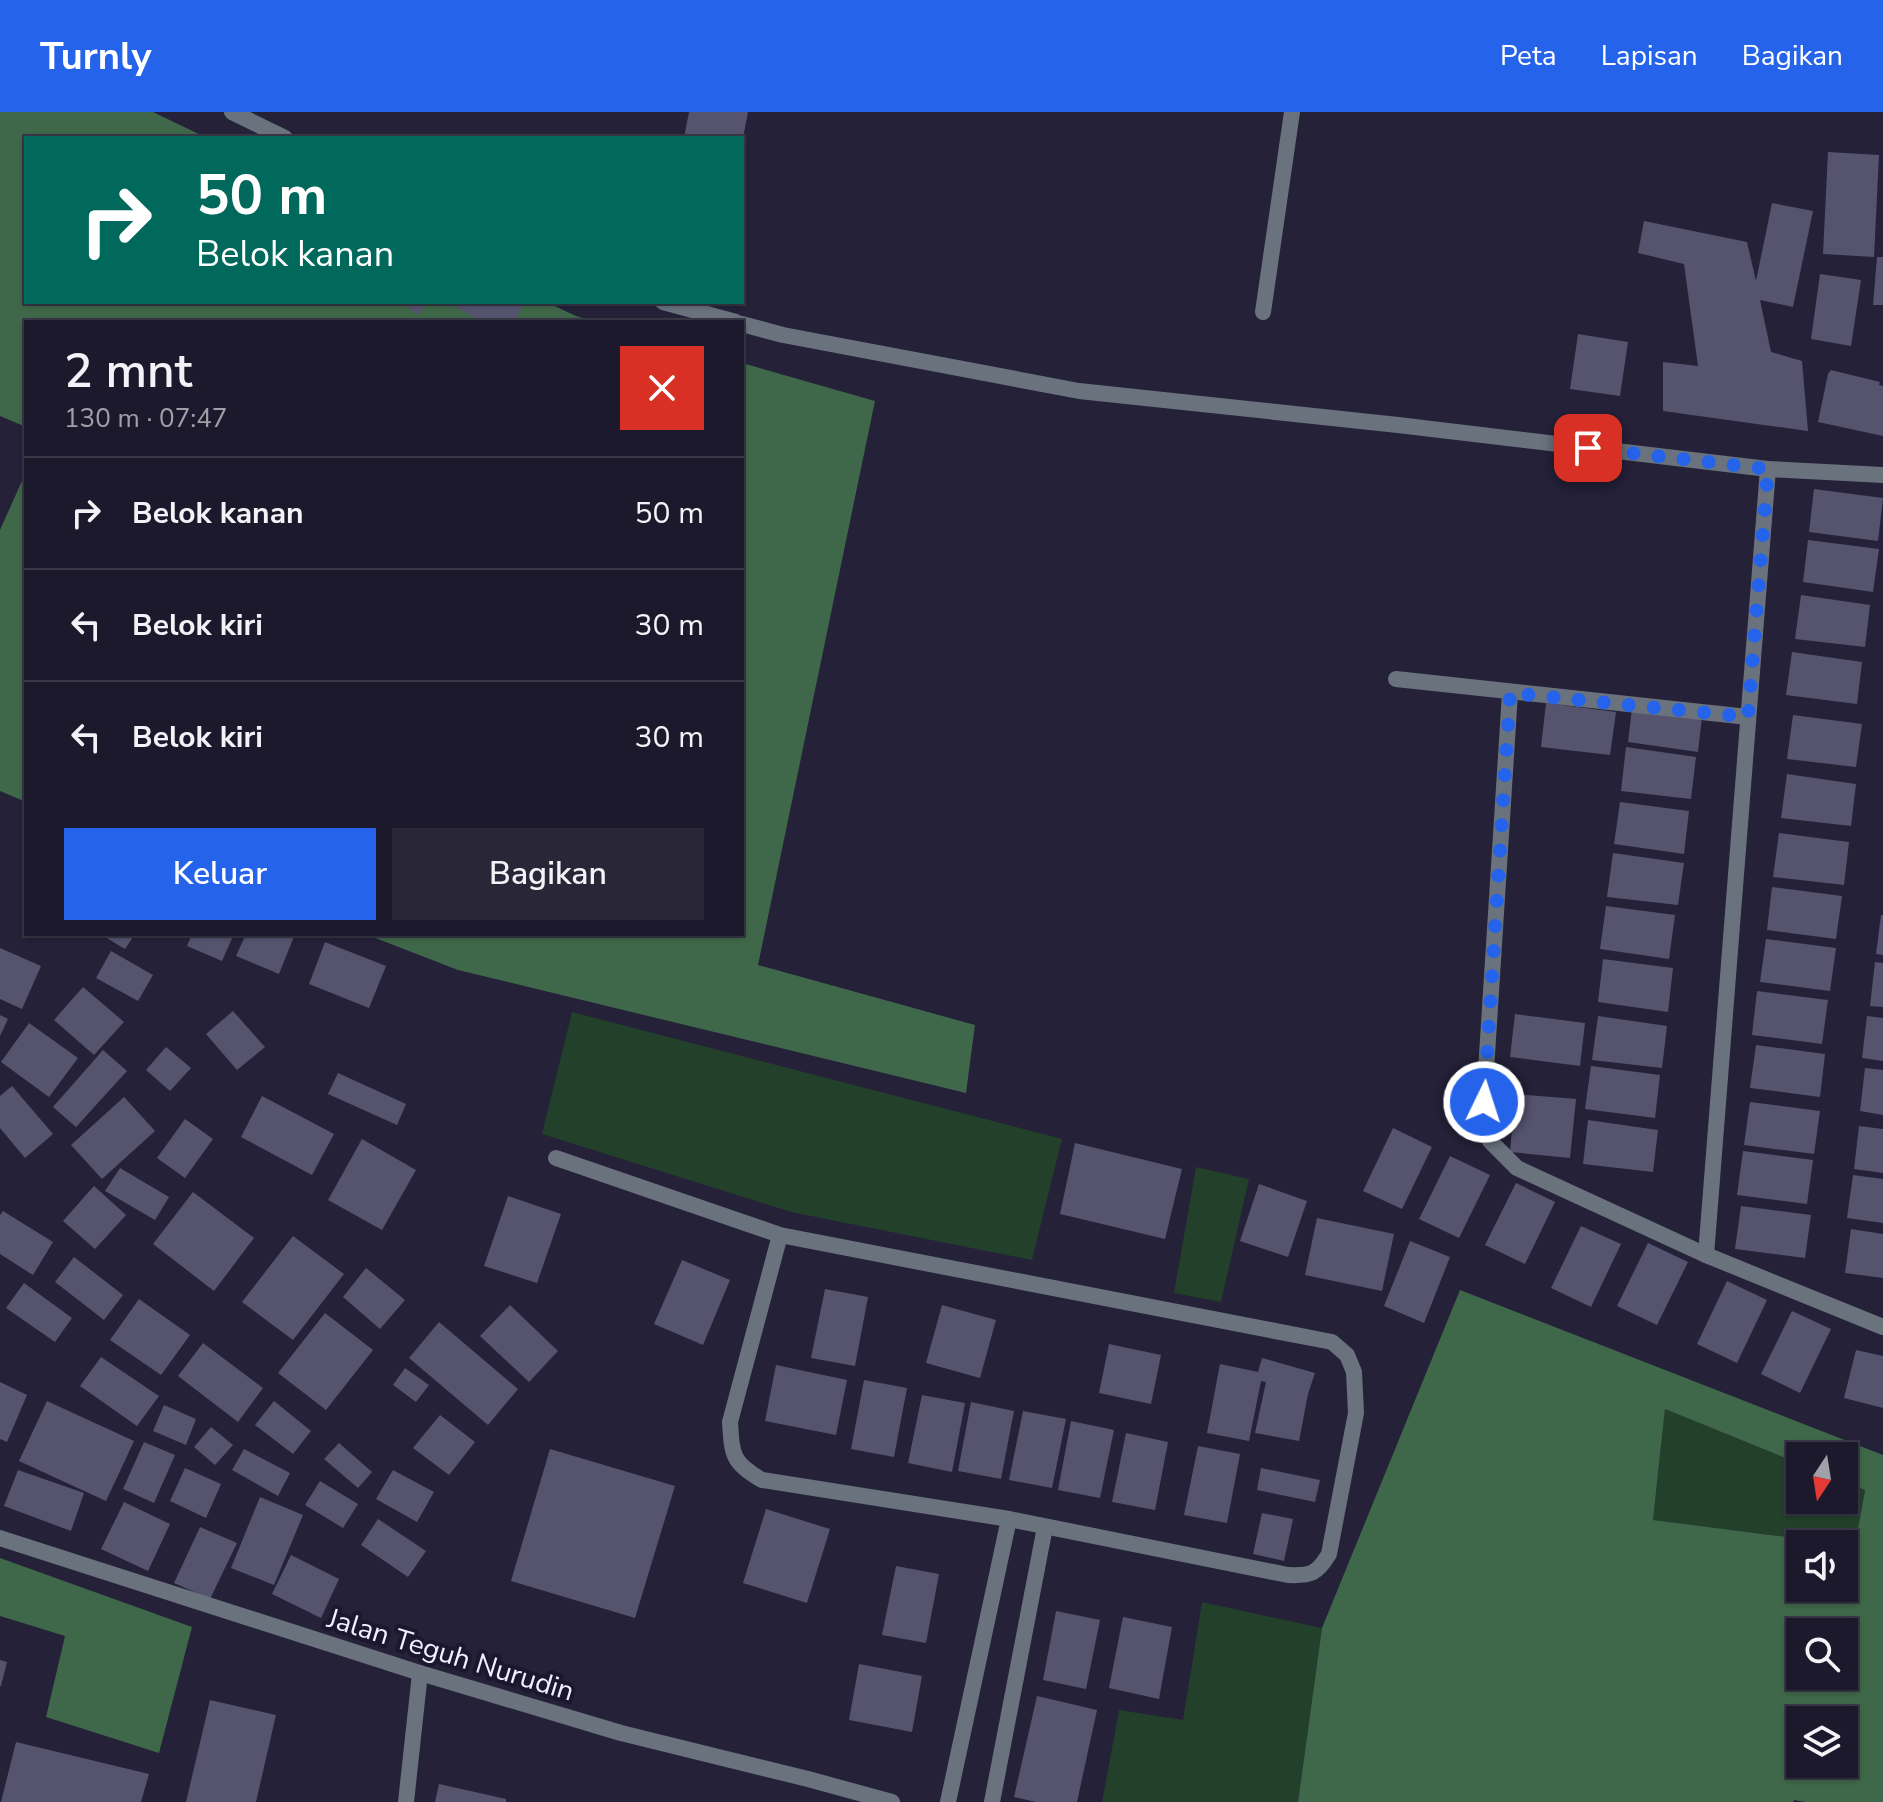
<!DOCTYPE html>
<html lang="id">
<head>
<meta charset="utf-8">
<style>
	body { margin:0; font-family:"Nunito Sans",sans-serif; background:#282637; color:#f1f3f6; height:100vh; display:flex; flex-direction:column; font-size:30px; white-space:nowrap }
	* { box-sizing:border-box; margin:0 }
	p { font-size:26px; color:#a0a0a9 }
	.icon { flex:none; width:44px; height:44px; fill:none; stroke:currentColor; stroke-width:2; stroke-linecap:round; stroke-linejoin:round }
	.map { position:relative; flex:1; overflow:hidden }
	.panel { position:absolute; left:24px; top:208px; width:720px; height:616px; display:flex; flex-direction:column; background:#1b192b; border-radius:0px; box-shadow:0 2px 6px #0004,0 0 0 2px #393847 }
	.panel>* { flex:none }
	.top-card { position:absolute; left:24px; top:24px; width:720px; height:168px; border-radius:0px; box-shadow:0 2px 6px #0004,0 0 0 2px #393847; background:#00695c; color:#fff; overflow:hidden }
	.needle { width:52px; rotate:192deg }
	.controls { position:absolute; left:1786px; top:1330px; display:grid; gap:16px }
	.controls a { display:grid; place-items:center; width:72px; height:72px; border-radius:0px; background:#1b192b; box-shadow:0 2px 6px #0004,0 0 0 2px #393847; font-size:40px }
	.pin { position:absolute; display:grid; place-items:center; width:68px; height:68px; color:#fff; margin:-34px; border-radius:16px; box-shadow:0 4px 12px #0006 }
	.me { position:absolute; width:88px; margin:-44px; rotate:4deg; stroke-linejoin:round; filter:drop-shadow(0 0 6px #0008) }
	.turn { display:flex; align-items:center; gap:28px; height:168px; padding:0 40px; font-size:36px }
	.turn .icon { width:104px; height:104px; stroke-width:2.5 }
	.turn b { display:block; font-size:56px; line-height:68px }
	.round { display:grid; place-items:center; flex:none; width:84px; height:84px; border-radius:0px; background:#282637 }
	.summary { display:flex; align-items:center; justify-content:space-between; height:136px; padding:0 40px }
	h1 { font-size:48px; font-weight:600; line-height:60px }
	.cta { display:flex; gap:16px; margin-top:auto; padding:16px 40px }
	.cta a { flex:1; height:92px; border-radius:0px; background:#2563eb; color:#fff; font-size:32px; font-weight:600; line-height:92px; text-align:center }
	.cta a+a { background:#282637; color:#f1f3f6 }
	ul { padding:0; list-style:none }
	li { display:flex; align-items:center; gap:24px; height:112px; padding:0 40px; border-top:2px solid #393847 }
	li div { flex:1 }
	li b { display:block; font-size:30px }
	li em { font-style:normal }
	header { display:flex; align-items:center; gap:48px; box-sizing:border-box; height:112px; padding:0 40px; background:#2563eb; color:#fff }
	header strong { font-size:38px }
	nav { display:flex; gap:44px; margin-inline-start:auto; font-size:28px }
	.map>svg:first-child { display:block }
	.green { fill:#22402a }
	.forest { fill:#3f6749; fill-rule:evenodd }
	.building { fill:#56536f }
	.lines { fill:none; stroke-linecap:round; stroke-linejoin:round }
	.minor { stroke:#69727d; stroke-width:16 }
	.tertiary { stroke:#69727d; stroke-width:16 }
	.route { stroke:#2563eb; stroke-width:14; stroke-dasharray:0 25.2 }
	.labels { text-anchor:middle; stroke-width:8; stroke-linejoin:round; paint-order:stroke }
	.street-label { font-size:28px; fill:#f1f0fe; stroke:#1a172f }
</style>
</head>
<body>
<header>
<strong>Turnly</strong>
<nav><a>Peta</a><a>Lapisan</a><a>Bagikan</a></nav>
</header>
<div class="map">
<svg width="1883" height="1690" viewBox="0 0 1883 1690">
	<rect width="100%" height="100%" fill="#242139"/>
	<g class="green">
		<polygon points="572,900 1062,1027 1032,1148 791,1100 542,1022"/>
		<polygon points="1196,1055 1249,1067 1221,1190 1174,1181"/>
		<polygon points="1665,1297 1800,1352 1800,1388 1844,1388 1844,1369 1865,1378 1855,1434 1653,1408"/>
		<polygon points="1202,1490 1322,1516 1298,1690 1102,1690 1119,1598 1183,1608"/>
	</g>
	<g class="forest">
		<polygon points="0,0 153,0 207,26 26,26 26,190 546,190 576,204 596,210 26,210 26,315 0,304"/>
		<polygon points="742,251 875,289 758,853 975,913 966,981 458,858 365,822 742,822"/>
		<polygon points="26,360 26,690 0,679 0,418"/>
		<path d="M 1460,1178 L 1883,1343 L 1883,1690 L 1806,1690 L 1794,1688 L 1793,1690 L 1298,1690 L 1322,1516 ZM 1665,1297 L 1800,1352 L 1800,1344 L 1844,1344 L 1844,1369 L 1865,1378 L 1855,1433 L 1844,1432 L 1844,1476 L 1800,1476 L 1800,1432 L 1842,1432 L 1653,1408 ZM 1844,1520 L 1844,1564 L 1800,1564 L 1800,1520 ZM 1844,1608 L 1844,1652 L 1800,1652 L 1800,1608 Z"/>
		<polygon points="0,1446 192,1515 159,1641 46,1605 65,1524 0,1504"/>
	</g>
	<g class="building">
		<polygon points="689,0 748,0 743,26 684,26"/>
		<polygon points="1828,40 1879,43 1874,145 1823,142"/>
		<polygon points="1772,91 1813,99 1793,195 1760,188 1771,240 1802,249 1808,319 1663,299 1663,250 1698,254 1684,152 1638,141 1644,109 1747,130 1756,169"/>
		<polygon points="1877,145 1883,145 1883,193 1873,193"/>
		<polygon points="1820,162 1861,168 1851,234 1811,227"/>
		<polygon points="401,190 428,190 418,203"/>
		<polygon points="447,190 525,190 514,210 482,210"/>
		<polygon points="1578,222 1628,230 1620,284 1570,277"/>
		<polygon points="1831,258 1880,270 1879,273 1883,274 1883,324 1818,310 1828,262"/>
		<polygon points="1814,377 1883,386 1878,429 1809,420"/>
		<polygon points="1808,428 1879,437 1873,480 1803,470"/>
		<polygon points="1801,483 1870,493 1865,535 1795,527"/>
		<polygon points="1792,540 1862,550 1857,592 1786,583"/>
		<polygon points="1633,588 1703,596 1698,640 1628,630"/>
		<polygon points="1546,591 1616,600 1610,643 1541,635"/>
		<polygon points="1793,603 1862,612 1856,655 1787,647"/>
		<polygon points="1626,635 1696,645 1691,687 1621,679"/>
		<polygon points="1787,662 1856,672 1851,714 1781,706"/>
		<polygon points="1620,690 1689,699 1684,742 1614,732"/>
		<polygon points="1779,721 1849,730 1844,773 1773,765"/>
		<polygon points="1613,741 1684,751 1678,793 1607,785"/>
		<polygon points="1772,775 1842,784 1836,827 1767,818"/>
		<polygon points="1606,794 1675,803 1669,847 1600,837"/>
		<polygon points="1881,803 1883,803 1883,843 1876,842"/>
		<polygon points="100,822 135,822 125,837"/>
		<polygon points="192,822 234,822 222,849 187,834"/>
		<polygon points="246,822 295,822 279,862 236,844"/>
		<polygon points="1766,827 1836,836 1830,879 1760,870"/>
		<polygon points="325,830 386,854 369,896 309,872"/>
		<polygon points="0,836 41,854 22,897 0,887"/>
		<polygon points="111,839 153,863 138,889 96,866"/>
		<polygon points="1603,847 1673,856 1668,900 1598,890"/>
		<polygon points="1875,850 1883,851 1883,895 1870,894"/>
		<polygon points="83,875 124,910 94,943 54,908"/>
		<polygon points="1757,879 1828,888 1822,932 1752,923"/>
		<polygon points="233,899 265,935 237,958 206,922"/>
		<polygon points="1515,902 1585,911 1580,954 1510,945"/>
		<polygon points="0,903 8,907 0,924"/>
		<polygon points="1598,904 1667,914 1662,956 1592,948"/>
		<polygon points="1867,904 1883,906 1883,949 1862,946"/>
		<polygon points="29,911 78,946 49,985 1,950"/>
		<polygon points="1756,933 1825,942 1820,985 1750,976"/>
		<polygon points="166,935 191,956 170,979 146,958"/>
		<polygon points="103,938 127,959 76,1015 53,995"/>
		<polygon points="1591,954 1660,963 1655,1006 1585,997"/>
		<polygon points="1865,956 1883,958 1883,1003 1860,999"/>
		<polygon points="338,961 406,992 397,1013 328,982"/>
		<polygon points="12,974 53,1022 25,1046 0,1016 0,984"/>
		<polygon points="1515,982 1576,987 1570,1046 1510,1040"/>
		<polygon points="262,984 334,1022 312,1063 241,1025"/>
		<polygon points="124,985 155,1019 102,1067 71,1033"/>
		<polygon points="1750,990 1820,999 1814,1042 1744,1033"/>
		<polygon points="185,1007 213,1027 185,1066 157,1046"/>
		<polygon points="1588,1008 1658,1018 1653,1060 1583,1052"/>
		<polygon points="1859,1014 1883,1017 1883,1061 1854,1057"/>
		<polygon points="1393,1016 1432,1035 1402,1097 1363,1079"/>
		<polygon points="362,1027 416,1058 382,1118 328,1088"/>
		<polygon points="1075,1031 1182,1057 1165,1127 1060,1102"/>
		<polygon points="1743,1039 1813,1048 1807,1092 1737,1083"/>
		<polygon points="1450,1044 1490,1063 1459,1126 1419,1107"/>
		<polygon points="120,1056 169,1085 155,1108 105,1079"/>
		<polygon points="1853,1063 1883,1067 1883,1111 1847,1106"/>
		<polygon points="1516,1071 1555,1090 1525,1152 1485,1133"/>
		<polygon points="1259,1072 1307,1089 1288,1145 1240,1129"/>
		<polygon points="94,1074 126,1103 95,1137 63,1109"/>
		<polygon points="193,1080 254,1126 214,1179 153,1132"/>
		<polygon points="508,1084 561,1102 537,1171 484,1154"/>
		<polygon points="1741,1094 1811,1103 1805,1146 1735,1137"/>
		<polygon points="3,1099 53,1130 33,1163 0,1142 0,1103"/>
		<polygon points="1317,1106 1394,1122 1382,1179 1305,1163"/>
		<polygon points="1581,1114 1621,1132 1591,1195 1551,1176"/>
		<polygon points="1851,1117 1883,1122 1883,1166 1845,1161"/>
		<polygon points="293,1124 344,1162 293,1228 242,1190"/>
		<polygon points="1410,1129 1450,1145 1424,1211 1384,1194"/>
		<polygon points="1648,1131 1688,1150 1657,1213 1617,1194"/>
		<polygon points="74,1145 123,1183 104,1208 55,1170"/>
		<polygon points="682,1148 730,1168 703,1233 654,1212"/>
		<polygon points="366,1156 405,1188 380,1217 343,1185"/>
		<polygon points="1727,1169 1767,1188 1737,1251 1697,1232"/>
		<polygon points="24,1171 72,1206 55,1230 6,1196"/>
		<polygon points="825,1177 868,1185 855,1254 811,1246"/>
		<polygon points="139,1187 190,1223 161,1263 110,1228"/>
		<polygon points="510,1193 558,1239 529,1270 480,1224"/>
		<polygon points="942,1193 996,1208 980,1266 926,1251"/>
		<polygon points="1792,1199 1831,1217 1800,1281 1761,1262"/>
		<polygon points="325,1201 373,1238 326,1298 278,1261"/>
		<polygon points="439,1210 518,1277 488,1313 409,1246"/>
		<polygon points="203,1231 263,1276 238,1310 178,1264"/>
		<polygon points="1109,1232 1161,1243 1151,1292 1099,1281"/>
		<polygon points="1856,1238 1883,1244 1883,1296 1844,1286"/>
		<polygon points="101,1245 159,1284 137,1314 80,1274"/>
		<polygon points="1262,1246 1315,1261 1308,1282 1299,1329 1255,1321 1266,1270 1261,1269 1249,1329 1207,1321 1220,1252 1258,1260"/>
		<polygon points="776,1253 847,1268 836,1323 765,1309"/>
		<polygon points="405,1256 429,1273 416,1290 393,1273"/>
		<polygon points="864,1268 907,1276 894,1345 851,1337"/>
		<polygon points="0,1270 27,1283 7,1330 0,1327"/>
		<polygon points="922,1283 965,1291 952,1360 908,1351"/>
		<polygon points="47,1289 134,1329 106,1389 19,1349"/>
		<polygon points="274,1289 311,1319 293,1342 255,1313"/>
		<polygon points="971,1290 1014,1299 1001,1367 958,1359"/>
		<polygon points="164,1293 196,1307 186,1333 153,1319"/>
		<polygon points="1023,1299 1066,1307 1052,1376 1009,1368"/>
		<polygon points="440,1303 475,1330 449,1363 413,1336"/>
		<polygon points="1071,1309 1114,1318 1100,1386 1058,1378"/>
		<polygon points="211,1315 233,1333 215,1353 194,1335"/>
		<polygon points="1126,1321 1168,1330 1155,1398 1112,1390"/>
		<polygon points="144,1330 175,1343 154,1391 123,1377"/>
		<polygon points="339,1331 372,1360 358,1376 324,1347"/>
		<polygon points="1198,1334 1240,1342 1227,1411 1184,1403"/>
		<polygon points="244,1337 290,1361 278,1384 232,1358"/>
		<polygon points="550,1337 675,1374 635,1506 511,1469"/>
		<polygon points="185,1356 221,1372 206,1406 170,1389"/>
		<polygon points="1261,1356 1320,1368 1315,1390 1257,1378"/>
		<polygon points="18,1358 84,1381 71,1419 4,1394"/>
		<polygon points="393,1358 434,1380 417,1410 376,1387"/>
		<polygon points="320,1369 358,1392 343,1416 305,1393"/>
		<polygon points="260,1385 303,1403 274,1473 231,1456"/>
		<polygon points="124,1390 170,1412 148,1459 101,1437"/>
		<polygon points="766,1397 830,1417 807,1491 743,1471"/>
		<polygon points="1262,1401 1293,1407 1284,1449 1253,1442"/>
		<polygon points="378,1407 426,1439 408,1465 361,1433"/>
		<polygon points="200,1415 237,1431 210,1487 174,1471"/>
		<polygon points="291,1443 339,1467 321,1506 272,1482"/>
		<polygon points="896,1454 939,1462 926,1531 882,1523"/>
		<polygon points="1056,1499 1100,1508 1086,1577 1043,1568"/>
		<polygon points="1123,1505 1172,1515 1159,1587 1109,1576"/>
		<polygon points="0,1548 7,1550 1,1574 0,1574"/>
		<polygon points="859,1552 922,1564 912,1620 849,1608"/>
		<polygon points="1037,1584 1097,1598 1077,1690 1036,1690 1014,1685"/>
		<polygon points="210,1588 276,1603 256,1690 186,1690"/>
		<polygon points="16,1630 149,1662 141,1690 1,1690"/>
		<polygon points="439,1672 506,1687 506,1690 435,1690"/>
	</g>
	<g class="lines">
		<g class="minor">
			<polyline points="232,0 285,26"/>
			<polyline points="663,190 736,210"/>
			<polyline points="1263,200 1292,0"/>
			<polyline points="742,212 783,223 1079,279 1398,313 1768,357 1883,363"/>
			<polyline points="1396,567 1748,605"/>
			<polyline points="1510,581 1484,990 1490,1029 1517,1056 1706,1143 1883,1215"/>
			<path d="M 556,1046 L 780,1123 L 1332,1230 L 1347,1243 L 1354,1260 L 1356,1301 L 1329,1442 C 1317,1462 1311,1464 1288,1463 L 1009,1407 L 762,1368 C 732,1351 732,1343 730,1310 L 780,1123"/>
			<polyline points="1706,1143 1768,357"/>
			<polyline points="406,1690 420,1561"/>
			<polyline points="948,1690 1009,1407"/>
			<polyline points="992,1690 1045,1415"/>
		</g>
		<polyline class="tertiary" points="0,1426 420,1561 621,1621 808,1667 892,1690"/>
	</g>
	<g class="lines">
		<polyline class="route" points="1484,990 1510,581 1748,605 1768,357 1588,336"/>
	</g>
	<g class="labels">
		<g class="street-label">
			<text transform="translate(451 1542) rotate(17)" y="10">Jalan Teguh Nurudin</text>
		</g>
	</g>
</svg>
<div class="controls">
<a><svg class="needle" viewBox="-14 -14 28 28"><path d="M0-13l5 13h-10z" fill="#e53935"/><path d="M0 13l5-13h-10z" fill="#a0a0a9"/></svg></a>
<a><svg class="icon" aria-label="sound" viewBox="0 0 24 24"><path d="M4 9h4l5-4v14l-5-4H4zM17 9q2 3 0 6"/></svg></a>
<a><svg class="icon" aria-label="search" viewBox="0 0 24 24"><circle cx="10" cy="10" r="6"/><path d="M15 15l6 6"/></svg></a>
<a><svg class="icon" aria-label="layers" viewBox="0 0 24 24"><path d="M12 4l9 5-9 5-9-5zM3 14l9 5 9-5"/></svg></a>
</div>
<div class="pin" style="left:1588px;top:336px;background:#d93025"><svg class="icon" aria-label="arrive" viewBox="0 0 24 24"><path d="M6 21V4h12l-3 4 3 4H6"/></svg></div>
<svg class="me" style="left:1484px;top:990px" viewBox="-20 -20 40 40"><circle r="17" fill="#2563eb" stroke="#fff" stroke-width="3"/><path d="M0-11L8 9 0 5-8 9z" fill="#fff"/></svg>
<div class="top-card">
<div class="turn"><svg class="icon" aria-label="right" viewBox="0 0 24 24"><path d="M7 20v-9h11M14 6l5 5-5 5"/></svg><div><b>50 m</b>Belok kanan</div></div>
</div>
<section class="panel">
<div class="summary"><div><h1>2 mnt</h1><p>130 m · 07:47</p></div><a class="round" style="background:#d93025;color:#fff"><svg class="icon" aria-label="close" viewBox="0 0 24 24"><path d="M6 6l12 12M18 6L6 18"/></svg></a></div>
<ul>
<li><svg class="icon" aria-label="right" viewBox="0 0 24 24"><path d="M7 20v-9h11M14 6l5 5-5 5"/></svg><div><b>Belok kanan</b></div><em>50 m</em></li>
<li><svg class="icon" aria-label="left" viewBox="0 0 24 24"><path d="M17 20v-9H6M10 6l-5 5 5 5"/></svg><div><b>Belok kiri</b></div><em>30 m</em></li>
<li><svg class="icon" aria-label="left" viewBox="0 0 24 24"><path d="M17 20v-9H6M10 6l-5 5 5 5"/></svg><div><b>Belok kiri</b></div><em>30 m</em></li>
</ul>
<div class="cta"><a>Keluar</a><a>Bagikan</a></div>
</section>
</div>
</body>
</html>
